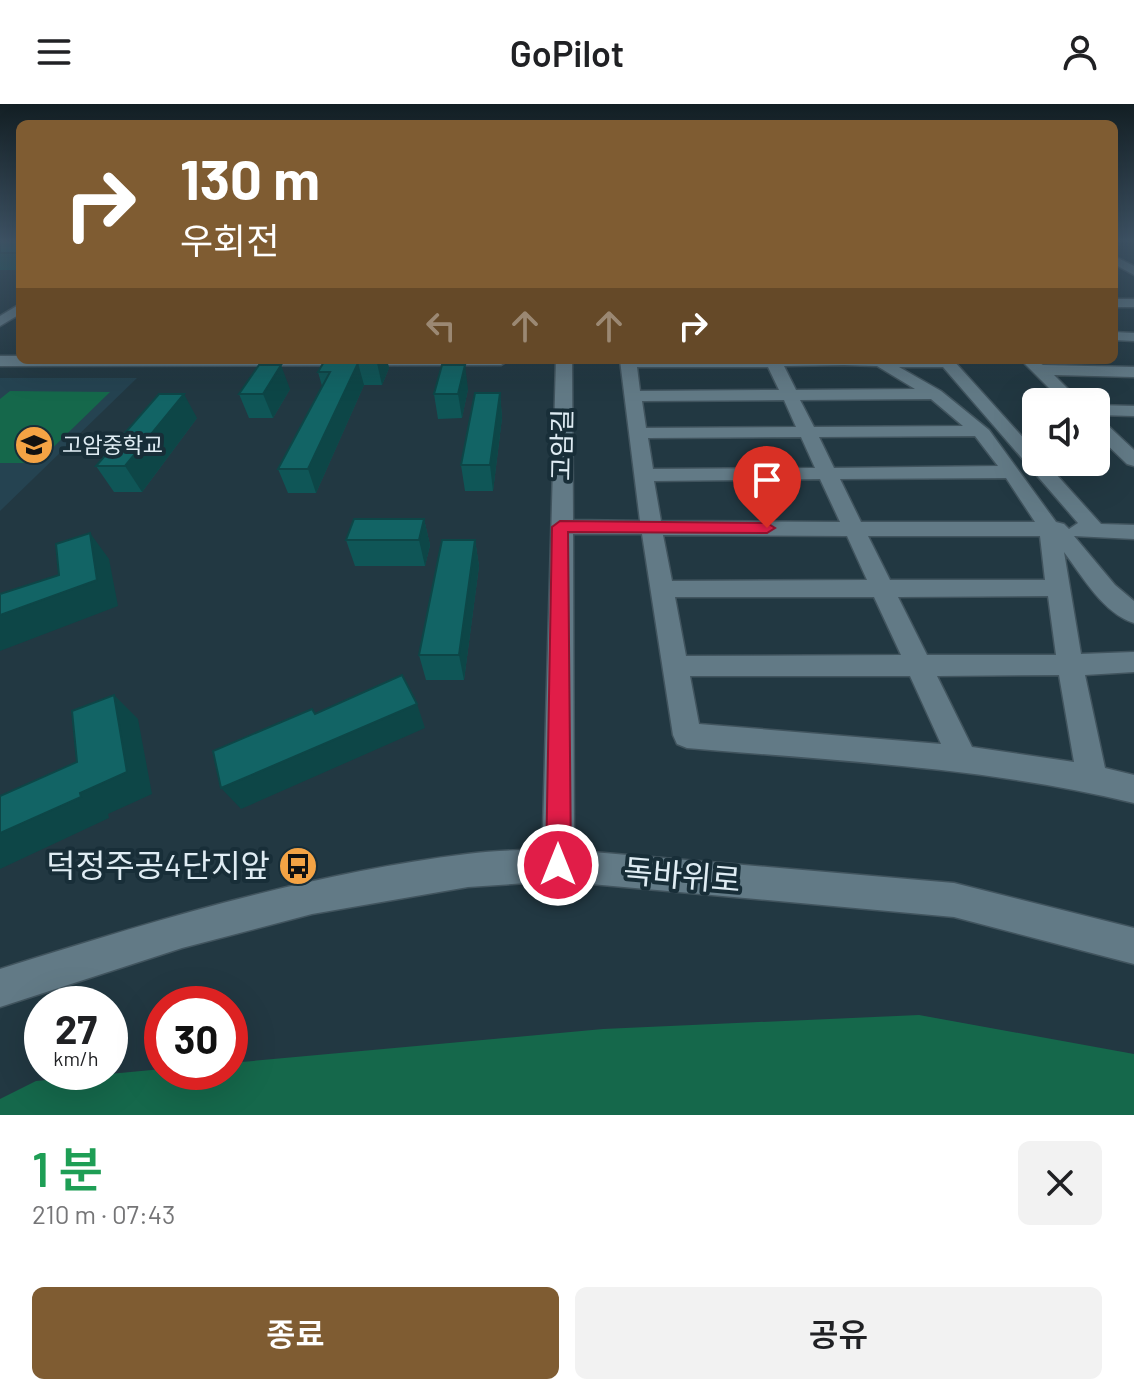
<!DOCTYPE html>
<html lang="ko">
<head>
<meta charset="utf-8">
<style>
	body { margin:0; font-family:Barlow,"Noto Sans KR",sans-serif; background:#f2f2f2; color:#202124; height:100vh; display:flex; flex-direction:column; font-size:30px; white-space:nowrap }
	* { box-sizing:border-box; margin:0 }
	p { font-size:26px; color:#757577 }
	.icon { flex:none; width:44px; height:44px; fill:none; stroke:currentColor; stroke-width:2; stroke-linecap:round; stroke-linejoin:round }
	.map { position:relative; height:1011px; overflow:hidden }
	.side { display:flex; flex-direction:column; background:#fff; flex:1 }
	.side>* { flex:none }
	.top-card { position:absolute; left:16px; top:16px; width:1102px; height:244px; border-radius:12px; box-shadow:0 8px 32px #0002; background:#7f5c32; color:#fff; overflow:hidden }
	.buttons { position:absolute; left:1022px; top:284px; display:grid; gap:16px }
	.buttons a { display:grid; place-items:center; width:88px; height:88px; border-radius:12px; background:#fff; box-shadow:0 8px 32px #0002; font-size:40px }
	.speed { position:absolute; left:24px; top:882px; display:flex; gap:16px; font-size:40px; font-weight:700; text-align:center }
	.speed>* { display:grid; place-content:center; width:104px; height:104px; border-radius:50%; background:#fff; box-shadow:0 8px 32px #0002; line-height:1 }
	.speed small { font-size:20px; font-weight:400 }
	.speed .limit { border:12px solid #d22; background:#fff; color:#111 }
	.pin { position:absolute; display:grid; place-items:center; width:68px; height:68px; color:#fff; margin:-82px -34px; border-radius:50% 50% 50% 0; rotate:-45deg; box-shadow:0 0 8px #0007 }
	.pin .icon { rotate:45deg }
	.me { position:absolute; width:88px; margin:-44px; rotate:0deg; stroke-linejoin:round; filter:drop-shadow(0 0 6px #0008) }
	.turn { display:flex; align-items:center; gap:28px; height:168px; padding:0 32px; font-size:36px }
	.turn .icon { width:104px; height:104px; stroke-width:2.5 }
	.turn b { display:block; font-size:56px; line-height:68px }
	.lanes { display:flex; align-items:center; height:76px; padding:0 32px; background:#0003; justify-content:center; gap:40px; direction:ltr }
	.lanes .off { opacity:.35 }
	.round { display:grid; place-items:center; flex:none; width:84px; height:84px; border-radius:12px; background:#f2f2f2 }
	.summary { display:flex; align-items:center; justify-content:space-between; height:136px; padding:0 32px }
	h1 { font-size:48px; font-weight:600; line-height:60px; color:#1e9e55 }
	.primary-button { display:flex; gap:16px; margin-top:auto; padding:16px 32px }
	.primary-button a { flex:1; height:92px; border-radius:12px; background:#7f5c32; color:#fff; font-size:32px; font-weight:600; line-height:92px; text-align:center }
	.primary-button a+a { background:#f2f2f2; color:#202124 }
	header { display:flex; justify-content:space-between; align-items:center; height:104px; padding:0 32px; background:#fff; font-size:36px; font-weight:600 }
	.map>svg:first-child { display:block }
	.built { fill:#254351 }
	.green { fill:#15684b }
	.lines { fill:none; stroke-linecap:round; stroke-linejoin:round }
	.street-casing { stroke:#41545e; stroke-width:3 }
	.secondary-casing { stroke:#41545e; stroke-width:3 }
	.street { fill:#627a86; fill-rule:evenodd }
	.secondary { fill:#627a86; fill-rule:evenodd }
	.wall { fill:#0f5657 }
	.shaded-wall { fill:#0d4647 }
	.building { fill:#126465; stroke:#0d4647; stroke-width:2 }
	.route { fill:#e11d48; stroke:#92132f; stroke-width:2 }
	.labels { text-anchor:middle; stroke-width:8; stroke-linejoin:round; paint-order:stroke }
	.far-poi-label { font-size:22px; fill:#dfecf3; stroke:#182e38; text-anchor:start }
	.street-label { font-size:26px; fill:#dfecf3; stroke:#182e38 }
	.near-poi-label { font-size:32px; fill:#dfecf3; stroke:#182e38; text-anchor:end }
	.near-street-label { font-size:32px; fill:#dfecf3; stroke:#182e38 }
</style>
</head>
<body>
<header><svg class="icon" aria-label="menu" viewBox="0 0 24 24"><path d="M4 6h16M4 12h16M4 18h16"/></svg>GoPilot<svg class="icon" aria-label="person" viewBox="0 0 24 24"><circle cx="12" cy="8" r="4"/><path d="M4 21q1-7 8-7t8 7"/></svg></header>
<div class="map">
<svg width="1134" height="1011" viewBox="0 0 1134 1011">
	<rect width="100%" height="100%" fill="#223842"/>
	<polygon class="built" points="0,274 137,274 0,407"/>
	<g class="green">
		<polygon points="10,287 110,288 37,359 0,359 0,295"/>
		<polygon points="919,911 1134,950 1134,1011 0,1011 0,995 36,977 162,965 162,968 230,968 230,959 603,925"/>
	</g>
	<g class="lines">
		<g class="street-casing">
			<g id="street">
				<rect x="1114" y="195" width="20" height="8"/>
				<polygon points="20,200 20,210 0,222 0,212"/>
				<polygon points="1114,228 1134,229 1134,237 1114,236"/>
				<polygon points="0,252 20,252 20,256 509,256 501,261 0,262"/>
				<path d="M 556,256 L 572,256 L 573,416 L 640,417 L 620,256 L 953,256 L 1036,348 L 1036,358 L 1045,358 L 1101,420 L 1134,421 L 1134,435 L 1074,432 L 1115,481 L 1134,497 L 1134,519 C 1104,510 1082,472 1064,448 L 1081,550 L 1134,548 L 1134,568 L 1085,571 L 1105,664 L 1134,671 L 1134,699 C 988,663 836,657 687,644 L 677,640 L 673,631 L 642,430 L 573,430 L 574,761 L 570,773 L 558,777 L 546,773 L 542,761 ZM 844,261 L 877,262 L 915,285 L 796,286 L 784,262 ZM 637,263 L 768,263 L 779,286 L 640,287 ZM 899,263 L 943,263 L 1078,419 L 1069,425 L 1064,420 L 1056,418 L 989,326 L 941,287 ZM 931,295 L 963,322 L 814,323 L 800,296 ZM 784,296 L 796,323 L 646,324 L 642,297 ZM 975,332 L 998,362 L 834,364 L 819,333 ZM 801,333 L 815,364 L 653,365 L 648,334 ZM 1006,374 L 1035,418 L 861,418 L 840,375 ZM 820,375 L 840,418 L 661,417 L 654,377 ZM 663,431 L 847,432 L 867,476 L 672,477 ZM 868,432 L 1040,432 L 1045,476 L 890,476 ZM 1048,492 L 1056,551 L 927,551 L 898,493 ZM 675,493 L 874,493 L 901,551 L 686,552 ZM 1059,571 L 1074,658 L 972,643 L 937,572 ZM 690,572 L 910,572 L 941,640 L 699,620 Z"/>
				<polygon points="1035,256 1043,261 1134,263 1134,273 1054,271 1081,298 1063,298 1025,260"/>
				<polygon points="1096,301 1134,302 1134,312 1096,311"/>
				<polygon points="1096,315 1102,316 1134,346 1134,362 1127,360 1096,330"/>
			</g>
		</g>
		<g class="secondary-casing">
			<g id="secondary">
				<polygon points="1114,152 1134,162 1134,171 1114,160"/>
				<path d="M 558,745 L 954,779 L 1134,824 L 1134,860 L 954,813 L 558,777 L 468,783 L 312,810 L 182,844 L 0,903 L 0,865 C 153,817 306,770 467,750 C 497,746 528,746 558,745 Z"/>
			</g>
		</g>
		<use href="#street" class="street"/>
		<use href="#secondary" class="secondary"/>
	</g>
	<g class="wall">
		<rect x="0" y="136" width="20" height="30"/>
		<polygon points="325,256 387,256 389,264 382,281 364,281 316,389 288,389 278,365 322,282 318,268"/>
		<polygon points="290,285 273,314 249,314 239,290"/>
		<polygon points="468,285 462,314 438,315 434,290"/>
		<polygon points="500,289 502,314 493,387 465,387 461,361"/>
		<polygon points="197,314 142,388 114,388 96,362"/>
		<polygon points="424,415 430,441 425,462 355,462 346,436"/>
		<polygon points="475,436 479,462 464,576 426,576 419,551"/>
	</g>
	<g class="shaded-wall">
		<polygon points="378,256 387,256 389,264 382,281 377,259"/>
		<polygon points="358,259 364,281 316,389 308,365"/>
		<polygon points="281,261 290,285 273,314 263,290"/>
		<polygon points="465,261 468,285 462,314 458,290"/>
		<polygon points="500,289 502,314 493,387 490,361"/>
		<polygon points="184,290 197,314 142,388 125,362"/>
		<polygon points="424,415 430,441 425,462 419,436"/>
		<polygon points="90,429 109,455 118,502 0,547 0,511 97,476"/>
		<polygon points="475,436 479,462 464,576 459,551"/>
		<polygon points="114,591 138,615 152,690 108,710 109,714 0,765 0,729 80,689"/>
		<polygon points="417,600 425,624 241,705 221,684"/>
	</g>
	<g class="building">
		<rect x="0" y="136" width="20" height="13"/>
		<polygon points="325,256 378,256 377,259 358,259 308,365 278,365 330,268 318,268"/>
		<polygon points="259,261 281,261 263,290 239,290"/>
		<polygon points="442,261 465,261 458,290 434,290"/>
		<polygon points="475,289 500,289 490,361 461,361"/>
		<polygon points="159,290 184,290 125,362 96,362"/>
		<polygon points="354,415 424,415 419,436 346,436"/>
		<polygon points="90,429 97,476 0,511 0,490 59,471 56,440"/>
		<polygon points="442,436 475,436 459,551 419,551"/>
		<polygon points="402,571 417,600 221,684 213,647 312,605 315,610"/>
		<polygon points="114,591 127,668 80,689 81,693 0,729 0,692 77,658 72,607"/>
	</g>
	<linearGradient id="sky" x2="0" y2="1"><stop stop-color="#131f24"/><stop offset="0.49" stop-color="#3e5365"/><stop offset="1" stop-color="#3e5365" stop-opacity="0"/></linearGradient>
	<rect width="1134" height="278" fill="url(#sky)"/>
	<polygon class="route" points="560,417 767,419 775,424 767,429 568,428 571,761 567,770 558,774 550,770 546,761 552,423"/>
	<defs>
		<g id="school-disc" transform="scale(2)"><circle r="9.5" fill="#f4a344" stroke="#182e38"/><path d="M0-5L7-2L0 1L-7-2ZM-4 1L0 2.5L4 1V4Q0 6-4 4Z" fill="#111"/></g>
		<g id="bus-disc" transform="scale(2)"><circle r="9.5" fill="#f4a344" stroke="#182e38"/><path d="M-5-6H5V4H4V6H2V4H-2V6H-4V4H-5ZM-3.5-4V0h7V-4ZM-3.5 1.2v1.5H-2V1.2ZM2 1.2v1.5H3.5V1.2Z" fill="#111"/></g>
	</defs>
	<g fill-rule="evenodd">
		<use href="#school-disc" x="34" y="341"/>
		<use href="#bus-disc" x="298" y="762"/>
	</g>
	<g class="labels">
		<g class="far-poi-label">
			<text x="62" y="349">고암중학교</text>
		</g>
		<g class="street-label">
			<text transform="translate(562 341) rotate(-89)" y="9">고암길</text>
		</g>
		<g class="near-poi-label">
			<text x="270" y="773">덕정주공4단지앞</text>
		</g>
		<g class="near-street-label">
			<text transform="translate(682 772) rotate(5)" y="11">독바위로</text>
		</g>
	</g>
</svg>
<div class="buttons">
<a><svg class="icon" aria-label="sound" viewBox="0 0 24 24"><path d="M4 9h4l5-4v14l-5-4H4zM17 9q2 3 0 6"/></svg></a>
</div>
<div class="speed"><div>27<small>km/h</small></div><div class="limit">30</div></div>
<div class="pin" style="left:767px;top:424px;background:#d93025"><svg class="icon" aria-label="arrive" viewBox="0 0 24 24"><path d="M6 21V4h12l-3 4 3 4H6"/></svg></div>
<svg class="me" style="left:558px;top:761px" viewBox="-20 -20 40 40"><circle r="17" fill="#e11d48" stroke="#fff" stroke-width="3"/><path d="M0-11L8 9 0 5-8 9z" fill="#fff"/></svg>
<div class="top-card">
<div class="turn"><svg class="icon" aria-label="right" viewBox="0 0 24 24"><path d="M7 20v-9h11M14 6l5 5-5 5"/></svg><div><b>130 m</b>우회전</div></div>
<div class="lanes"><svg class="icon off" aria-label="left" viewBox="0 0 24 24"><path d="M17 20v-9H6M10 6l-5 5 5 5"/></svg><svg class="icon off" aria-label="ahead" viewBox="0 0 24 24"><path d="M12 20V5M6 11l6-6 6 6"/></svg><svg class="icon off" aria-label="ahead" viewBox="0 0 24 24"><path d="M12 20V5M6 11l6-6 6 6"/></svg><svg class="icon" aria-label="right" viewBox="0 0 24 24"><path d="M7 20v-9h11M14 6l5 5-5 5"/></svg></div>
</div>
</div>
<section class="side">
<div class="summary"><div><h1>1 분</h1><p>210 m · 07:43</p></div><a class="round"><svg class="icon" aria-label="close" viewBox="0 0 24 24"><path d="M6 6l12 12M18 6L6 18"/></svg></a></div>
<div class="primary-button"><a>종료</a><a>공유</a></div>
</section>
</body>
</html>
